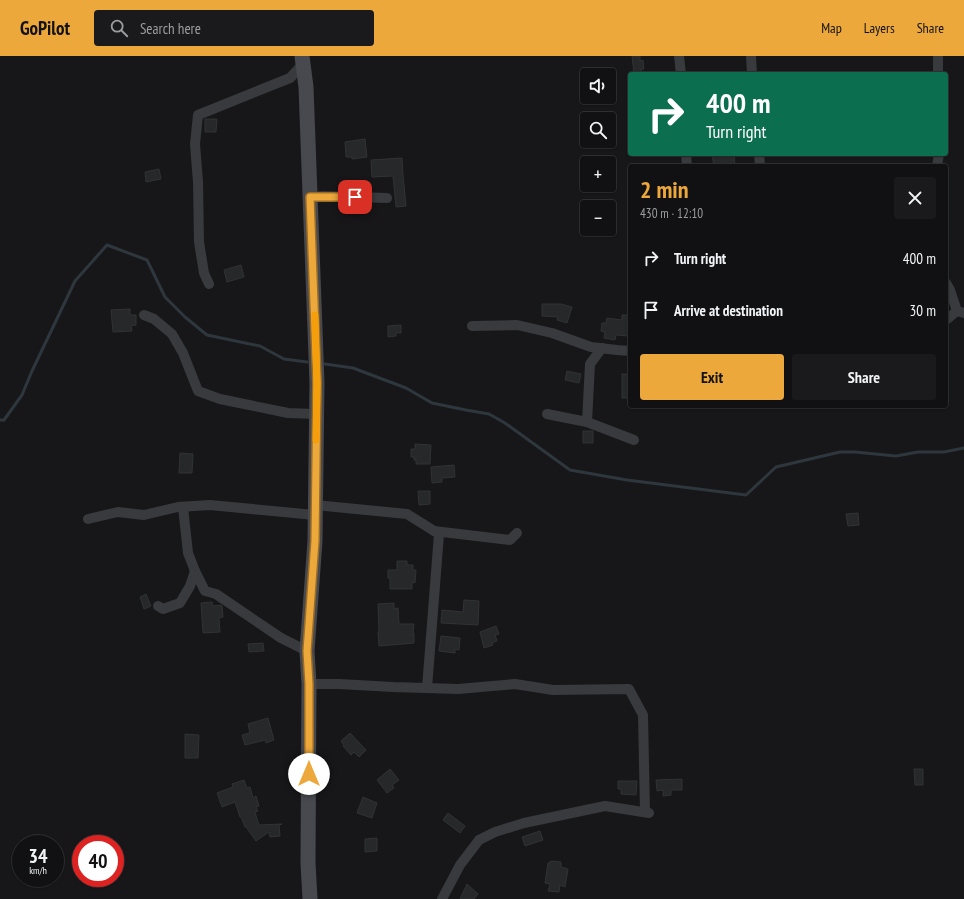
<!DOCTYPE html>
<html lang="en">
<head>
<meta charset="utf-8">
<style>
	body { margin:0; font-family:"PT Sans Narrow",sans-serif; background:#1a1a1c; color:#f1f3f6; height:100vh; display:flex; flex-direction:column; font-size:15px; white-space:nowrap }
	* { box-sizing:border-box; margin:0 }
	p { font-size:13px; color:#9c9da0 }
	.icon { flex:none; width:22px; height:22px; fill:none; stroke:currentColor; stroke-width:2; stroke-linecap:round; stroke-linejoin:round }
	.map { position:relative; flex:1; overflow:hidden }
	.sheet { position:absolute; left:628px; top:108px; width:320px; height:244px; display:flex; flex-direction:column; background:#111113; border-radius:4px; box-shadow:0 1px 3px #0004,0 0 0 1px #303133 }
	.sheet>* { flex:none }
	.top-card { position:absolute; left:628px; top:16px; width:320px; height:84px; border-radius:4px; box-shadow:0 1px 3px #0004,0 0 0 1px #303133; background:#0b6e4f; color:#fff; overflow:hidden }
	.fabs { position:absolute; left:580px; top:12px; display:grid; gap:8px }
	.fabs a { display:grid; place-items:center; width:36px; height:36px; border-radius:4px; background:#111113; box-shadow:0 1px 3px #0004,0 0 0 1px #303133; font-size:20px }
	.speed { position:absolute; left:12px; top:779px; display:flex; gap:8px; font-size:20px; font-weight:700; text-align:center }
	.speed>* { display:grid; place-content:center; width:52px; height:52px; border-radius:50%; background:#111113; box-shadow:0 1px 3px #0004,0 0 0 1px #303133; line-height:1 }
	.speed small { font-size:10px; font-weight:400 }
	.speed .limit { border:6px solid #d22; background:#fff; color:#111 }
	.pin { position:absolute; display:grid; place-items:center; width:34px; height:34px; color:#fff; margin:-17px; border-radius:8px; box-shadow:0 2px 6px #0006 }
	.me { position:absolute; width:44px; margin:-22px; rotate:0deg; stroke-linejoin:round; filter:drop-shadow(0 0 3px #0008) }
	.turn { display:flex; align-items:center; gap:14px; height:84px; padding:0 12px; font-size:18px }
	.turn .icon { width:52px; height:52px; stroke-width:2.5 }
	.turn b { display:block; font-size:28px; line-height:34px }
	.round { display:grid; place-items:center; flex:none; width:42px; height:42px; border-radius:4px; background:#1a1a1c }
	.head { display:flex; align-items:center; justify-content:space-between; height:68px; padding:0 12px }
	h1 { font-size:24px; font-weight:700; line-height:30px; color:#eda83c }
	.primary-button { display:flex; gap:8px; margin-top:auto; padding:8px 12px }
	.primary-button a { flex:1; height:46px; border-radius:4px; background:#eda83c; color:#111; font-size:16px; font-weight:700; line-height:46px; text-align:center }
	.primary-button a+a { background:#1a1a1c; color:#f1f3f6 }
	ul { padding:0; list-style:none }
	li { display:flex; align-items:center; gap:12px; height:52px; padding:0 12px }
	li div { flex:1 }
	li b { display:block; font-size:15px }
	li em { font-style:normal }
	header { display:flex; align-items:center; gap:24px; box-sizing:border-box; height:56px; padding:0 20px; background:#eda83c; color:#111 }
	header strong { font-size:19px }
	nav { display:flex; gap:22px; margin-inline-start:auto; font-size:14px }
	.search { width:280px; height:36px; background:#1a1a1c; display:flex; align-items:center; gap:10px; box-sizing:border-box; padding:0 14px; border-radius:4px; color:#9c9da0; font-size:15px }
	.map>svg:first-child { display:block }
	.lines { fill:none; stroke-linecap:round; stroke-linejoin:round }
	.stream { stroke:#2e373d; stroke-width:3 }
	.building { fill:#27282a; stroke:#313235 }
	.street { stroke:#383a3e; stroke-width:10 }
	.secondary { stroke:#47494e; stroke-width:15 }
	.route-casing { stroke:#9a6d27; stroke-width:10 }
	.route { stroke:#eda83c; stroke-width:7 }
	.slow { stroke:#f59e0b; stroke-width:7 }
</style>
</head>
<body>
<header>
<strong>GoPilot</strong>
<div class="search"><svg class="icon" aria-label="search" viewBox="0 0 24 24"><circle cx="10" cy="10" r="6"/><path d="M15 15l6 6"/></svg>Search here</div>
<nav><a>Map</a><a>Layers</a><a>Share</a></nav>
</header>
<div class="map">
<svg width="964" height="843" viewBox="0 0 964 843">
	<rect width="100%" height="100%" fill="#171719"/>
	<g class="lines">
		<g class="stream">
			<polyline points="325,308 353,312 406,332 432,347 466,354 489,358 505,367 570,414 627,424 746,439 776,411 840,396 855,396 896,400 918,396 944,396 964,392"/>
			<polyline points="0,364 4,364 22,339 32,315 75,225 107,189 147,204 165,241 185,261 207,279 260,290 284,303 307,306"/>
		</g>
	</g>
	<g class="building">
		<polygon points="632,0 640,0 640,5 643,4 644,13 641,13 641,18 634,18"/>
		<polygon points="205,63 217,63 216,76 205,76"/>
		<polygon points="365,83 367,101 352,103 352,101 346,101 345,86"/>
		<polygon points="715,98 734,98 735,110 727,110 726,109 714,110 712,99 715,99"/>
		<polygon points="402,102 403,119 406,150 396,151 393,120 372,121 371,104"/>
		<polygon points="159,113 161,123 146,126 145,116"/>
		<polygon points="241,209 244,221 227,226 224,214"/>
		<polygon points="542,248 561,248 572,251 567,267 557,264 558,261 542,260"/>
		<polygon points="130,253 130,259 136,259 136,269 131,270 132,275 113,276 111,254"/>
		<polygon points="622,259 630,259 629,280 616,279 615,284 604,282 605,276 601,275 602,267 606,267 607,262 622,264"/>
		<polygon points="401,269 401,277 396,277 396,280 388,281 388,270"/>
		<polygon points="567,315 581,318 579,327 565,324"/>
		<rect x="622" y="318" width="8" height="24"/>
		<rect x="583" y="375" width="10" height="12"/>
		<polygon points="415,388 431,389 430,408 416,408 416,404 414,404 414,401 411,401 411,393 415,393"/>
		<polygon points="180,397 193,398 192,417 179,417"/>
		<polygon points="454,409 455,421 442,422 442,426 432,427 431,411"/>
		<polygon points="418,435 430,435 430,448 419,449"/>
		<polygon points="858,457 859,469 848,470 846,458"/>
		<polygon points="397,505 407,505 407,509 413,509 413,514 416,514 415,527 412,526 412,533 390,533 390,522 388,522 388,514 397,514"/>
		<polygon points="146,538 151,550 144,553 140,541"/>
		<polygon points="464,544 479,545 478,569 441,567 442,554 463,556"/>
		<polygon points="212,546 213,550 221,549 222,550 223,561 219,562 220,576 203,577 201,547"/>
		<polygon points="394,547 394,553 398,552 399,568 414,568 413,577 414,577 414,587 379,590 378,576 379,576 378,548"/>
		<polygon points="496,570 499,578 495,579 497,585 492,587 493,589 484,592 480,576"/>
		<polygon points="441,580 460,582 459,594 455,593 455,597 439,595"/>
		<polygon points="263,587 264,595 249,596 248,588"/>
		<polygon points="268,662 274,684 266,687 266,684 245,689 242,679 250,677 248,668"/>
		<polygon points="350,677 366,694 359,701 354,696 351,699 343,690 344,689 341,685"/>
		<polygon points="185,678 199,679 198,702 185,702"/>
		<polygon points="390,713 399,724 392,729 394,732 387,737 377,724"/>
		<polygon points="914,713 923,713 923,729 915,729"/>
		<polygon points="682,723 682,734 671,734 671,739 663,740 663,734 657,735 656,724"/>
		<polygon points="244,724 247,732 250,731 253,742 256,740 259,750 256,751 258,755 255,756 259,769 282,768 279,769 280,780 270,781 269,776 256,785 246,771 245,771 241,761 240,761 235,746 222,751 217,737 233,731 232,728"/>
		<polygon points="618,725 637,725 636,739 621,738 621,733 618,733"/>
		<polygon points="363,741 377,747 372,762 357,757"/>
		<polygon points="448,757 465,770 460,777 443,764"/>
		<polygon points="540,775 543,784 525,790 522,781"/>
		<polygon points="377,782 377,795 365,796 365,783"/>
		<polygon points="551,805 561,806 561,811 568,813 565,831 560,829 559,836 548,835 550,828 545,827 548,807 550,806"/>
		<polygon points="467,828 478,838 474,843 460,843"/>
	</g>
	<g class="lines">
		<g class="street">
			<polyline points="679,0 681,18"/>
			<polyline points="751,0 752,18"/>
			<polyline points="938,18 938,0"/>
			<polyline points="686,98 687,110"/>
			<polyline points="759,98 760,110"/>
			<polyline points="937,110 939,98"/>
			<polyline points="310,141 323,140 387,142"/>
			<polyline points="946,227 950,234 957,255 964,257"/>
			<polyline points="209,228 204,217 199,186 198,126 195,88 198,59 290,22 303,8"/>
			<polyline points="144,259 154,263 172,278 183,297 198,335 220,343 288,357 316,358"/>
			<polyline points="946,264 957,255"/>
			<polyline points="472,270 517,269 552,277 591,291 617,294 630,295"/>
			<polyline points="547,358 587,366 634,384"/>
			<polyline points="587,366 590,308 602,292"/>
			<polyline points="315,449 407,458 439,478 427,632"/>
			<polyline points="183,451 188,497 195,515 205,535 216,538 281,582 307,595"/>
			<polyline points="88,463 118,456 144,459 178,451 210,449 315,459"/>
			<polyline points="434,475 510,484 517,477"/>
			<polyline points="158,550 163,553 180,547 190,530 195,515"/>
			<polyline points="309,628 339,628 393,631 458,633 515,628 553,634 629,633 643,659 645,756"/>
			<polyline points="442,843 460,809 479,784 495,776 524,767 605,750 649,757"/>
		</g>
		<polyline class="secondary" points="302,0 306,31 317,327 315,485 307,595 309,628 308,807 310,843"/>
	</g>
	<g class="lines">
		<g class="route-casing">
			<polyline id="route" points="309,718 309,628 307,595 315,485 317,327 310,141 355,141"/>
		</g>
		<use href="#route" class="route"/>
		<polyline class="slow" points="315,259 317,327 316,384"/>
	</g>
</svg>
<div class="fabs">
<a><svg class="icon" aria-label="sound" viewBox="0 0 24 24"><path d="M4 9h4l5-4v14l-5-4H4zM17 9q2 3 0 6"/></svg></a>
<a><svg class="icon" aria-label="search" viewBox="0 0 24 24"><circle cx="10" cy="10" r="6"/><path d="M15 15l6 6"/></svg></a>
<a>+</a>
<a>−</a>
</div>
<div class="speed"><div>34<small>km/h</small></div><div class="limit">40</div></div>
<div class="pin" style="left:355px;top:141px;background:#d93025"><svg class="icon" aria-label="arrive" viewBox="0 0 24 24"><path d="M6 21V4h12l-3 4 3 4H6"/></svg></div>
<svg class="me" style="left:309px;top:718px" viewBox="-20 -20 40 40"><circle r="19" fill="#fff"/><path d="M0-13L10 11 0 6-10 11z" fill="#eda83c"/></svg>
<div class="top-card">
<div class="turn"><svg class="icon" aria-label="right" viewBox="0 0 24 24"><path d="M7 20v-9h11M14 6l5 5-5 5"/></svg><div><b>400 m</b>Turn right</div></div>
</div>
<section class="sheet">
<div class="head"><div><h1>2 min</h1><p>430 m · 12:10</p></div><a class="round"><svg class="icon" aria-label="close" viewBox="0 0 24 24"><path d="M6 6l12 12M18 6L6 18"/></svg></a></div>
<ul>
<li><svg class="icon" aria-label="right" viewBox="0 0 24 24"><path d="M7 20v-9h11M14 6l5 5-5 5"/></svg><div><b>Turn right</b></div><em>400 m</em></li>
<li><svg class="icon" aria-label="arrive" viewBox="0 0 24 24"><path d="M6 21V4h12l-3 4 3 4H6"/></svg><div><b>Arrive at destination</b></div><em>30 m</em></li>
</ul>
<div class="primary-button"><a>Exit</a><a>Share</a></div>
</section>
</div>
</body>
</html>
